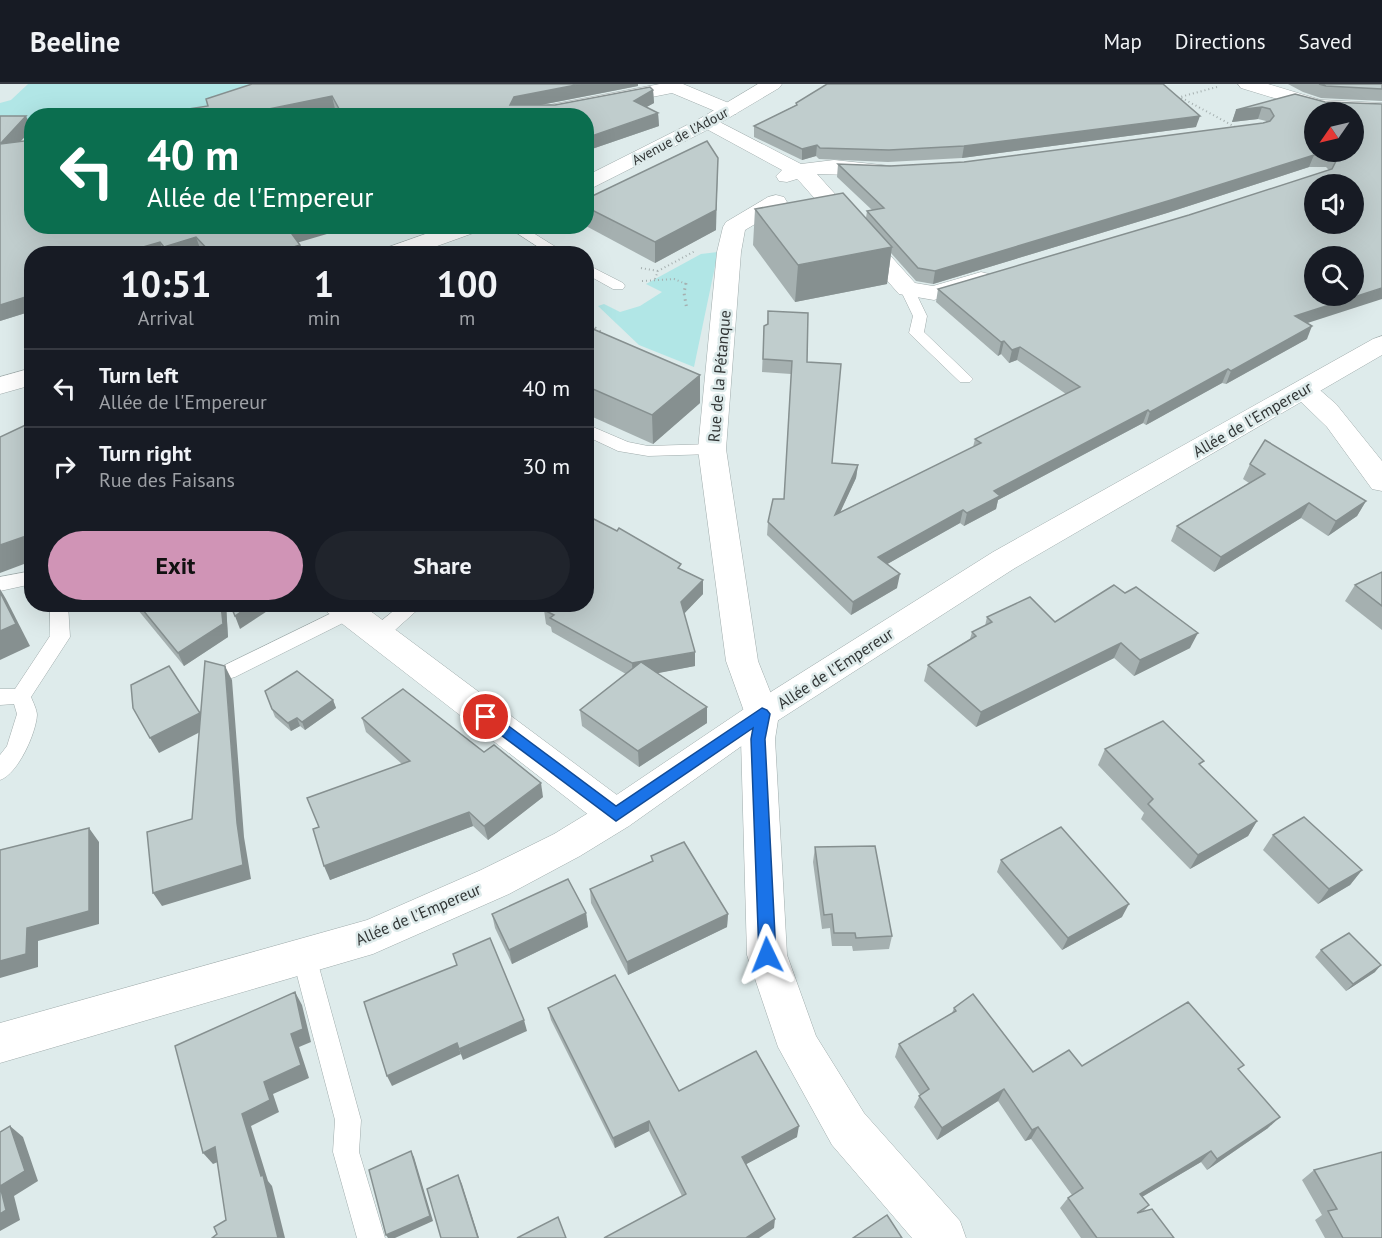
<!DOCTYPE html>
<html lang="en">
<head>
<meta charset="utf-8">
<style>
	body { margin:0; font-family:"PT Sans",sans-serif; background:#20242c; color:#f1f3f6; height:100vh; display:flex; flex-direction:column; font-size:22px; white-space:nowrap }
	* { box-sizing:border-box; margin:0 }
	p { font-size:20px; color:#9ea1a6 }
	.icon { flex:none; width:33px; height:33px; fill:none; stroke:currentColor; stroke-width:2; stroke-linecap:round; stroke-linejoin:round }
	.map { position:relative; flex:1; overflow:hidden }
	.details { position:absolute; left:24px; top:162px; width:570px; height:366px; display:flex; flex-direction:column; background:#171b24; border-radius:24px; box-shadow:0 6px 24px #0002 }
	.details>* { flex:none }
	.hud { position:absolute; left:24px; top:24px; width:570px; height:126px; border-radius:24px; box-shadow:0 6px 24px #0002; background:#0b6e4f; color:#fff; overflow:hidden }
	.needle { width:39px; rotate:236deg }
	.fabs { position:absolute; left:1304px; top:18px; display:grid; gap:12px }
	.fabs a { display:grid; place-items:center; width:60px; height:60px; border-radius:50%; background:#171b24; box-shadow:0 6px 24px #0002; font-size:30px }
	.pin { position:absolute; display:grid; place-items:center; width:51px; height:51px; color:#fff; margin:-26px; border:3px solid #fff; border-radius:50%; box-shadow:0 2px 6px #0007 }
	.me { position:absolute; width:66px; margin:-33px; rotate:358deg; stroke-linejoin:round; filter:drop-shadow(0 0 4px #0008) }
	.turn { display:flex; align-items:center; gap:21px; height:126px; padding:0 24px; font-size:27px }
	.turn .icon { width:78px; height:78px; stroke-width:2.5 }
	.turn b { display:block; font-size:42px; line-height:51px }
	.eta { display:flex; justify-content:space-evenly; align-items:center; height:102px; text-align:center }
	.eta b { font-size:36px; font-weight:700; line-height:42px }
	.primary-button { display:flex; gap:12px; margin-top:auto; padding:12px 24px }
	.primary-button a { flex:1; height:69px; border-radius:36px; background:#d094b6; color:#111; font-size:24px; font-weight:700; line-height:69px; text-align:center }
	.primary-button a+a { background:#20242c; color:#f1f3f6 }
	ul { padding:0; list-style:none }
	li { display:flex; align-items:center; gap:18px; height:78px; padding:0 24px; border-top:2px solid #363941 }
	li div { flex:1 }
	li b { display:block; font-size:22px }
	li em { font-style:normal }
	header { display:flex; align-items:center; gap:36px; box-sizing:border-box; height:84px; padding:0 30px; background:#171b24; border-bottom:2px solid #363941 }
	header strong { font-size:28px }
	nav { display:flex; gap:33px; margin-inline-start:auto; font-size:21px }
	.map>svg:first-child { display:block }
	.green { fill:#b1e6e6 }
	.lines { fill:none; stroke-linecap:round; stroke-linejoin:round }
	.lane-casing { stroke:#a0acac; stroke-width:1 }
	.street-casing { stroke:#a0acac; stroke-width:1 }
	.secondary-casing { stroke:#a0acac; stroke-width:1 }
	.path-far1 { stroke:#a5afaf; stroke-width:2; stroke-dasharray:1 3; stroke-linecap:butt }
	.path { stroke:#a5afaf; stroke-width:3; stroke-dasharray:1.5 4; stroke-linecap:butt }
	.lane { fill:#fff; fill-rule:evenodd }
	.street { fill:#fff; fill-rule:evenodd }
	.secondary { fill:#fff; fill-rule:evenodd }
	.wall { fill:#a5b0b0 }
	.shaded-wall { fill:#869090 }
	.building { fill:#c0cdcd; stroke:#869090; stroke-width:1.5; fill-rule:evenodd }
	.route { fill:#1a73e8; stroke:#114b97; stroke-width:1.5 }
	.labels { text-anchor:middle; stroke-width:5; stroke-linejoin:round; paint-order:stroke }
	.far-street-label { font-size:14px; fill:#313535; stroke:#deebeb }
	.street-label { font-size:16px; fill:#313535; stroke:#deebeb }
</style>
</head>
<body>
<header>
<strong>Beeline</strong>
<nav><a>Map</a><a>Directions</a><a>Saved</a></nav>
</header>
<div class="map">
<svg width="1382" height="1154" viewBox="0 0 1382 1154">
	<rect width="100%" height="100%" fill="#deebeb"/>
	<g class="green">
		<polygon points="28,0 261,0 215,31 32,32 31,35 0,36 0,19 11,16"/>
		<polygon points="718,168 694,283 639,261 598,222 604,220 620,228 640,222 662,208 646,200 701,170"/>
	</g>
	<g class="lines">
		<g class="lane-casing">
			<g id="lane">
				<polygon points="506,142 522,142 567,170 549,170"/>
				<polygon points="586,180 623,199 625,202 623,205 613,205 586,190"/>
				<polygon points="907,201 914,205 927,232 924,248 970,292 973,295 970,298 960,298 909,249 913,232 900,205"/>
				<polygon points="586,340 628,358 648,362 712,360 718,361 720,365 718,369 712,370 648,372 618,367 586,352"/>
				<polygon points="32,487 32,500 0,507 0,493"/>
				<path d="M 50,520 L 68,520 L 70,553 L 31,613 C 33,618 37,626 37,631 C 36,649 18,690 0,696 L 0,671 L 7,662 L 17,630 L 14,620 L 0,621 L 0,605 L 15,605 L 50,552 Z"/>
				<polygon points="402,520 424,520 384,556 377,558 370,556 367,551 370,546"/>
				<polygon points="348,521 355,523 357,528 355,533 235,593 228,595 221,593 218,588 221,583"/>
				<polygon points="304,861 312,864 316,872 361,1036 359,1068 385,1154 357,1154 333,1068 335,1036 292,872 296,864"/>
			</g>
		</g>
		<g class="street-casing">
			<g id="street">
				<polygon points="660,0 683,0 736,22 739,26 736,30 722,30 672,9 556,32 513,32 516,28 523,26"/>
				<polygon points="1238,0 1268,0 1321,16 1382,19 1382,31 1320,28 1241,4"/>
				<polygon points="708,32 801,80 834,76 891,82 895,86 891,90 884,92 817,90 915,199 933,202 981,188 989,190 993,195 989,200 934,216 899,210 801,99 797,95 787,98 779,97 776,92 782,86 701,42 698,38 701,34"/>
				<polygon points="776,111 784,113 787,118 784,123 745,146 741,168 726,365 758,577 779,630 775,655 787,871 816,952 864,1029 960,1137 966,1154 912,1154 832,1061 778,963 747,871 741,655 745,630 726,577 698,365 717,168 723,143 726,138 768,113"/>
				<polygon points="1304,298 1313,300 1336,320 1382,377 1382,407 1372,405 1327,343 1295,312 1291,306 1295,300"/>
				<polygon points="322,520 361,520 629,720 634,731 629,742 616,746 603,742 327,528"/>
			</g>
		</g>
		<g class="secondary-casing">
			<g id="secondary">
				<polygon points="758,0 782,0 779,4 715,42 586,107 586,92 701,34"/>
				<polygon points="448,142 482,142 479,147 415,170 380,170 383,165"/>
				<polygon points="1382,252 1382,271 1015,484 774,639 629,742 580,772 509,810 373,870 0,979 0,939 367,836 481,786 554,750 603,720 750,621 993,468 1373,255"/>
				<polygon points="32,284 32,301 0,310 0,293"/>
			</g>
		</g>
		<g class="path-far1">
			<polyline points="1217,3 1180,13 1237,44"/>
			<polyline points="641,184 658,187"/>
			<polyline points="655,195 658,187 695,167"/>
			<polyline points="642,197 674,195 686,200"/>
		</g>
		<g class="path">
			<polyline points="686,199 684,209 687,226"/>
			<polyline points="586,237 603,250"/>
		</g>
		<use href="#lane" class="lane"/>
		<use href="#street" class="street"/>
		<use href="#secondary" class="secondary"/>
	</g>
	<g class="wall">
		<polygon points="1288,0 1382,0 1382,17 1321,14 1303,8"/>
		<polygon points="638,2 540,21 555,21 653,6 654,19 646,23 658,29 659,42 586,67 586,32 338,32 335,25 302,32 143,32 208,22 206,15"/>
		<polygon points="1295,10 1325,18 1382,20 1308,239 1307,255 1226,300 1222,299 1146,341 1143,339 998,416 996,425 964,442 960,439 887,480 897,504 851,531 767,451 768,438 784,415 791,290 762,288 764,242 767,240 768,227 807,278 832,379 858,381 856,394 840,428 973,363 975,355 1066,310 1017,276 1009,279 1001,270 998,272 936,218 938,205 1189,131 1329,86 1326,83 1309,83 1167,129 933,200 916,197 891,169 887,200 795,218 753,161 755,125 866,134 867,127 872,126 837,93 838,80 890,82 964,78 1263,39 1266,38 1266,37 1258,35 1232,38 1236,26"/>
		<polygon points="796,19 1196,43 962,74 888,78 819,75 816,72 802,76 754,53 754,42 796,21"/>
		<polygon points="0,32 32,45 20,58 298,158 302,170 203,170 201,167 192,170 32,170 32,227 0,237"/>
		<polygon points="586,115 716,146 655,179 586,142"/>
		<polygon points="586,242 700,291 700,319 653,360 586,330"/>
		<polygon points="1250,380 1366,417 1357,432 1328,452 1301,434 1214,488 1171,457 1177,442 1249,399 1243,395"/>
		<polygon points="681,485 703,496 703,510 684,529 695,582 657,589 707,623 707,639 639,683 582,642 580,626 626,590 552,548 551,543 546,540 544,526"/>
		<polygon points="1382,488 1382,546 1345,517 1355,501"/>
		<polygon points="135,520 226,520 228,553 184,582 138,526"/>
		<polygon points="987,533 1055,538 1190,564 1134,592 1114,574 976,643 924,597 928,581 970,555 972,548 985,542"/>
		<polygon points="265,607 333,616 336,624 305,646 300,642 291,647 275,633"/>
		<polygon points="362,634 543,713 488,756 473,742 330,796 319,743 402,680 366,648"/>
		<polygon points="1105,665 1201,682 1257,737 1248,752 1190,785 1141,735 1144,729 1098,681"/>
		<polygon points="1273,751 1362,786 1350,801 1318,820 1263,766"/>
		<polygon points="815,763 892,852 889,865 853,867 852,862 832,862 830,844 822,845 813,778"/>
		<polygon points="651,772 728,830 727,843 628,891 591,819 590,805 652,777"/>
		<polygon points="1001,776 1122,833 1062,866 997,788"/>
		<polygon points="586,829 588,843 512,880 495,844 492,830"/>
		<polygon points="1321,866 1375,888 1346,907 1315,873"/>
		<polygon points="548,924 679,1007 797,1053 746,1080 774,1144 682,1112 649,1047 615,1064 551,936"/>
		<polygon points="954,924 1033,988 1082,982 1239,986 1268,1044 1207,1086 1201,1078 1142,1113 1149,1121 1143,1128 1174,1154 1081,1154 1060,1124 1068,1114 1072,1111 1031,1055 1025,1057 998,1017 937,1056 914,1023 920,1011 895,973 899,960 952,929"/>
		<polygon points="1314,1086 1382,1154 1325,1154 1315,1136 1322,1131 1302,1096"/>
	</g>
	<g class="shaded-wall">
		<polygon points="581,0 638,0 638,2 515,26 510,21 514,13"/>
		<polygon points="653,6 654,19 634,30 634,17"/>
		<polygon points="332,12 335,25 302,32 234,32"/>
		<polygon points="1262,23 1258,35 1232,38 1236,26"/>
		<polygon points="658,29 659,42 586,67 586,54"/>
		<polygon points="26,32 32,45 5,74 0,60"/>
		<polygon points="1200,32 1196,43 962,74 964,62"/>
		<polygon points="817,61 816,72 802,76 802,65"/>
		<polygon points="1314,71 1309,83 1167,129 933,200 935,187"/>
		<polygon points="718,74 716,146 655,179 655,158"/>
		<polygon points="302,142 354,142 293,160 289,146"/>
		<polygon points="196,153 201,167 192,170 166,170 164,163"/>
		<polygon points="160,158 164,170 119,170"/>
		<polygon points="300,161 302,170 272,170"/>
		<polygon points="892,163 887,200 795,218 798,181"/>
		<polygon points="1382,204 1382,215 1289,245 1295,232"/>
		<polygon points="32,211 32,227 0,237 0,221"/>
		<polygon points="1312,242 1307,255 1226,300 1231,287"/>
		<polygon points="1004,257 1001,270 998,272 1001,258"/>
		<polygon points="1020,263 1017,276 1009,279 1012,266"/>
		<polygon points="1228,285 1222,299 1146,341 1150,328"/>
		<polygon points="700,291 700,319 653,360 652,331"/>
		<polygon points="1148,326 1143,339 998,416 996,425 964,442 967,429 994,407"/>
		<polygon points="858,381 856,394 833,444 835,431"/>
		<polygon points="1366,417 1357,432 1328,452 1336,437"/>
		<polygon points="1309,419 1301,434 1214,488 1221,473"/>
		<polygon points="963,426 960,439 875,487 878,473"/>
		<polygon points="32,450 32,477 0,489 0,461"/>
		<polygon points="900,490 897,504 851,531 853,518"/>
		<polygon points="703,496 703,510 681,533 681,518"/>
		<polygon points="0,505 6,515 30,562 0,576"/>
		<polygon points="221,520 226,520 228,553 184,582 178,569"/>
		<polygon points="252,520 274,520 275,522 240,545 235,532"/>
		<polygon points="1198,549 1190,564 1134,592 1140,576"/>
		<polygon points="1121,559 1114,574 976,643 981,628"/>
		<polygon points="695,568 695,582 633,594 632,579"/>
		<polygon points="225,582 232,596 244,753 251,795 162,822 153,809 237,739"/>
		<polygon points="333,616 336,624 305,646 302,638"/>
		<polygon points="707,623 707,639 639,683 638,667"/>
		<polygon points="200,629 208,644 159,669 150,654"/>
		<polygon points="297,634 300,642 291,647 288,639"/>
		<polygon points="541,699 543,713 488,756 484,742"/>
		<polygon points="469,728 473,742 330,796 324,782"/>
		<polygon points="1257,737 1248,752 1190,785 1198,771"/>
		<polygon points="89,744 99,758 99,840 38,857 38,883 0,894 0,877 27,844"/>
		<polygon points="1362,786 1350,801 1318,820 1329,805"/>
		<polygon points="1129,820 1122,833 1062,866 1068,854"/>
		<polygon points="586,829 588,843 512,880 509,866"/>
		<polygon points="728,830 727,843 628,891 627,878"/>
		<polygon points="1381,881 1375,888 1346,907 1353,900"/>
		<polygon points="295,908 302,921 311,958 299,963 309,994 273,1010 279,1028 251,1042 268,1097 272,1102 285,1154 278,1154 242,1030 264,998 291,950"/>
		<polygon points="524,936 527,947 463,976 459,965"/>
		<polygon points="457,959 461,970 392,1002 387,992"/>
		<polygon points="1004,1005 998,1017 937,1056 942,1044"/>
		<polygon points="1280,1033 1268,1044 1207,1086 1217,1075"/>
		<polygon points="649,1037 649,1047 615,1064 613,1054"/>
		<polygon points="10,1042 23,1053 38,1097 14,1112 20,1136 0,1147 0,1102"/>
		<polygon points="799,1042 797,1053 741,1083 742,1073"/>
		<polygon points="1038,1043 1031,1055 1025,1057 1032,1046"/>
		<polygon points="215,1063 225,1075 213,1080 203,1069"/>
		<polygon points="411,1067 414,1073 433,1137 395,1154 388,1154 386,1151"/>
		<polygon points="1211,1067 1201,1078 1130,1120 1140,1110"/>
		<polygon points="458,1091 462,1100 479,1154 478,1154"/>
		<polygon points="775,1135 774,1144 759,1154 746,1154"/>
	</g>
	<g class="building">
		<polygon points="252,0 581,0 514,13 510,21 555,21 650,3 653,6 634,17 658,29 586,54 586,32 343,32 332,12 234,32 143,32 208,22 206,15"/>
		<polygon points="827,0 1163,0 1200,32 964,62 889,66 820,64 817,61 802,65 754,42 797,21 796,19"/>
		<polygon points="1319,0 1382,0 1382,5 1326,2"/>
		<path d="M 1295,10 L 1325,18 L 1382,20 L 1382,204 L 1295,232 L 1312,242 L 1231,287 L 1228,285 L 1150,328 L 1148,326 L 994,407 L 1000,412 L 967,429 L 963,426 L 878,473 L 900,490 L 853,518 L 768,438 L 773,415 L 784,415 L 792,277 L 763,275 L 764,242 L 768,240 L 768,227 L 808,229 L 807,278 L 841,280 L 832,379 L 858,381 L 835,431 L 981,359 L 975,355 L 1080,303 L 1020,263 L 1012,266 L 1004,257 L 1001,258 L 938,205 L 1189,131 L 1332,85 L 1336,77 L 1331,70 L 1314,71 L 1171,116 L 935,187 L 918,184 L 867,127 L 884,124 L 838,80 L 890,82 L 964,78 L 1263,39 L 1270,37 L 1274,32 L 1270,25 L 1262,23 L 1236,26 ZM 1314,28 L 1353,28 L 1353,68 L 1314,68 ZM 1314,100 L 1353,100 L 1353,140 L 1314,140 ZM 1314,172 L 1353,172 L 1353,212 L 1314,212 Z"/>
		<polygon points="0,32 26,32 0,60"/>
		<polygon points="32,56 32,142 302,142 289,146 300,161 272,170 212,170 196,153 164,163 160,158 119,170 32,170 32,211 0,221 0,60"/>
		<polygon points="707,57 718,74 716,126 655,158 586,123 586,115"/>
		<polygon points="843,109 892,163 798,181 755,125"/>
		<polygon points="442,165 446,170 430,170"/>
		<polygon points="586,242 700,291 652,331 586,302"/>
		<polygon points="32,338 32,450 0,461 0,353"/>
		<polygon points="1265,356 1366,417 1336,437 1309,419 1221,473 1177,442 1265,390 1250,380"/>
		<polygon points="586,431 617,447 619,444 681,480 678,484 703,496 681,518 695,568 632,579 550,534 554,531 544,526 550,520 586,520"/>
		<polygon points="1382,488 1382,522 1355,501"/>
		<polygon points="1114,501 1125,509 1136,503 1198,549 1140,576 1121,559 981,628 928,581 976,552 972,548 992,538 987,533 1030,513 1055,538"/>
		<polygon points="0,508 16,540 0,547"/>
		<polygon points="138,520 221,520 223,540 178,569"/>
		<polygon points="230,520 252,520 235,532"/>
		<polygon points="205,577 225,582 237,739 243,781 153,809 147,748 192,735"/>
		<polygon points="641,578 707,623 638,667 580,626"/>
		<polygon points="169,582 200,629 150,654 133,624 131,601"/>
		<polygon points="297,587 333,616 302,638 297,634 288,639 272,625 265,607"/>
		<polygon points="403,605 484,668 494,661 541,699 484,742 469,728 324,782 313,745 319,743 307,714 410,677 362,634"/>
		<polygon points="1163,637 1204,677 1199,680 1257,737 1198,771 1148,720 1153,715 1105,665"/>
		<polygon points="1304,733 1362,786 1329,805 1273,751"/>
		<polygon points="1061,743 1129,820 1068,854 1001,776"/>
		<polygon points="89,744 89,827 27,844 26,870 0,877 0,766"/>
		<polygon points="684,758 728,830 627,878 590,805 653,777 651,772"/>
		<polygon points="875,762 892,852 856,854 855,849 834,849 832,830 824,831 815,763"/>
		<polygon points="568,795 586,829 509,866 492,830"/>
		<polygon points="1349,849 1381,881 1353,900 1321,866"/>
		<polygon points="490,854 524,936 459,965 457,959 387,992 364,918 457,881 453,870"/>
		<polygon points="615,891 679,1007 756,967 799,1042 742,1073 775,1135 746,1154 604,1154 686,1110 649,1037 613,1054 548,924"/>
		<polygon points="295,908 303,945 291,950 301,981 264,998 270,1016 242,1030 261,1092 263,1091 278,1154 212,1154 217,1150 214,1143 226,1136 215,1063 203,1069 175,962"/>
		<polygon points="973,910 1033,988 1069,966 1082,982 1188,918 1244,981 1238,985 1280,1033 1217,1075 1211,1067 1140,1110 1149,1121 1137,1129 1152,1125 1174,1154 1097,1154 1068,1114 1083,1104 1038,1043 1032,1046 1004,1005 942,1044 919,1012 929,1005 899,960 956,927 954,924"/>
		<polygon points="10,1042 25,1087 0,1102 6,1126 0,1130 0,1048"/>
		<polygon points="411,1067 430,1132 386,1151 369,1086"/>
		<polygon points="1382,1068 1382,1154 1343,1154 1328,1127 1337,1125 1314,1086"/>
		<polygon points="458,1091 478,1154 441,1154 427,1105"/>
		<polygon points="887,1131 902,1154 853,1154"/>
		<polygon points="558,1133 566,1154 517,1154"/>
	</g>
	<polygon class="route" points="762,624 767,626 770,630 765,655 776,871 773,877 767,879 761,877 759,871 751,655 753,644 616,737 481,636 479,633 481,629 491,629 616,722"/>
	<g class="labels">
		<g class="far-street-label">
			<text transform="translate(680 52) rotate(-28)" y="5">Avenue de l'Adour</text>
		</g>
		<g class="street-label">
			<text transform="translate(719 292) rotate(-85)" y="6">Rue de la Pétanque</text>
			<text transform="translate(1252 335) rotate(-30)" y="6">Allée de l'Empereur</text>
			<text transform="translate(835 584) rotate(-33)" y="6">Allée de l'Empereur</text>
			<text transform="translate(418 830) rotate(-23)" y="6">Allée de l'Empereur</text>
		</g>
	</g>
</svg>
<div class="fabs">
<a><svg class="needle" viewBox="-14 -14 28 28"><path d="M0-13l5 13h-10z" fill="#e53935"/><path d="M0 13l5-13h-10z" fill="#9ea1a6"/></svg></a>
<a><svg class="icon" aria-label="sound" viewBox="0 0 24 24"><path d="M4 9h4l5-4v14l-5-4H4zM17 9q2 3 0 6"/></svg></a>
<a><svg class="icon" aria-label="search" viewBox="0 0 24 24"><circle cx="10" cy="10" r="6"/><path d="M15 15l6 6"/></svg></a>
</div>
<div class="pin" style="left:486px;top:633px;background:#d93025"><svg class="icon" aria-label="arrive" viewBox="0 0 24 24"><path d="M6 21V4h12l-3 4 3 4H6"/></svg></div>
<svg class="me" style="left:767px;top:871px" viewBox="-20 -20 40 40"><path d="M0-17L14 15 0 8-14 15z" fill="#1a73e8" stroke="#fff" stroke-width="4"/></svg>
<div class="hud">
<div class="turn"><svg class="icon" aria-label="left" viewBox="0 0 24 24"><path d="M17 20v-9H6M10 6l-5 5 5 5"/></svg><div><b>40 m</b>Allée de l'Empereur</div></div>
</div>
<section class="details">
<div class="eta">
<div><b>10:51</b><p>Arrival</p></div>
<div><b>1</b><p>min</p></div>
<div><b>100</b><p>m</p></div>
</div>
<ul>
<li><svg class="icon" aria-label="left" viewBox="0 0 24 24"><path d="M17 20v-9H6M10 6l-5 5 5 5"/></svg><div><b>Turn left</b><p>Allée de l'Empereur</p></div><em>40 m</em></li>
<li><svg class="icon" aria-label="right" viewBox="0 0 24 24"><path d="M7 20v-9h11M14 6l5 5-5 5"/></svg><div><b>Turn right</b><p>Rue des Faisans</p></div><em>30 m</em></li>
</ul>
<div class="primary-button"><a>Exit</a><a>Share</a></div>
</section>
</div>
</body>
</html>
